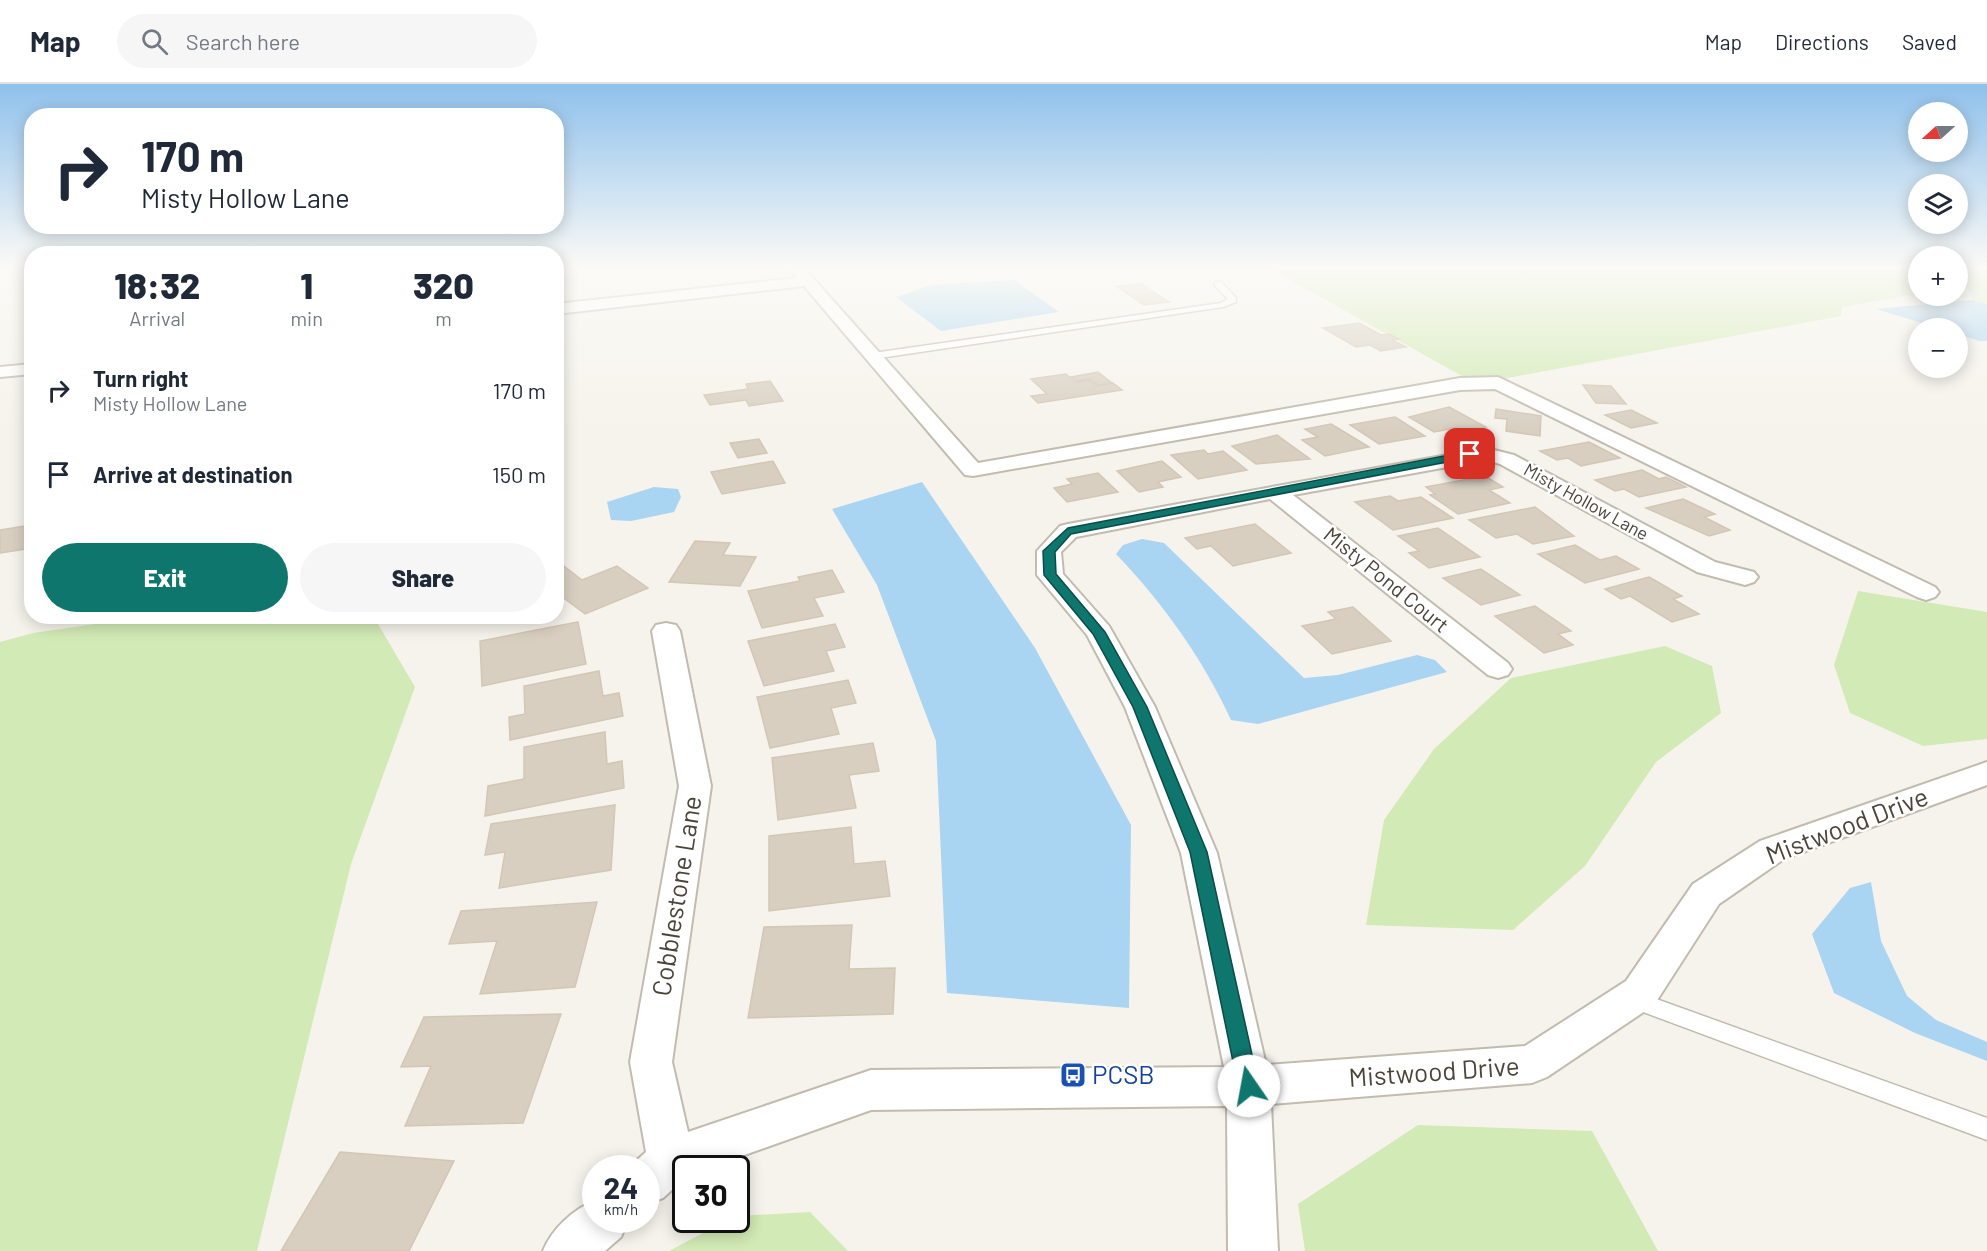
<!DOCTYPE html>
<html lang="en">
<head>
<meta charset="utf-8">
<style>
	body { margin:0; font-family:Barlow,sans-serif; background:#f6f6f7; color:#1f2937; height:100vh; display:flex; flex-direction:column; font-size:22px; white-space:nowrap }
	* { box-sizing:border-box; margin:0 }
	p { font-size:20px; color:#747a83 }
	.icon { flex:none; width:33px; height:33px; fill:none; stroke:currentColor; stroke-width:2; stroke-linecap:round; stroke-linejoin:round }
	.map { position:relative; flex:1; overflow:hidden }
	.panel { position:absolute; left:24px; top:162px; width:540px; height:378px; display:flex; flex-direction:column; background:#fff; border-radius:24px; box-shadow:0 3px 15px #0003 }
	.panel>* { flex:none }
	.hud { position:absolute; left:24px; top:24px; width:540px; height:126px; border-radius:24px; box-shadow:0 3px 15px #0003; background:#fff; color:#1f2937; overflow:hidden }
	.needle { width:39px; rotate:249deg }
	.tools { position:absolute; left:1908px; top:18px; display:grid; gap:12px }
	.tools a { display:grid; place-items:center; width:60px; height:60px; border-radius:50%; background:#fff; box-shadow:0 3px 15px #0003; font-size:30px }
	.speed { position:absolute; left:582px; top:1071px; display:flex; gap:12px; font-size:30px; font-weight:700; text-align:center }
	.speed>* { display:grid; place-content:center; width:78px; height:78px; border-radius:50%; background:#fff; box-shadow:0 3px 15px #0003; line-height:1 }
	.speed small { font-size:15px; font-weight:400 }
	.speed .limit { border:3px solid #111; border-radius:9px; background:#fff; color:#111 }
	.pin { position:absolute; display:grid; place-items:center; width:51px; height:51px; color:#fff; margin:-26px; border-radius:12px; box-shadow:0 3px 9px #0006 }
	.me { position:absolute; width:66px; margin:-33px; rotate:348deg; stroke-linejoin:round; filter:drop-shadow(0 0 4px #0008) }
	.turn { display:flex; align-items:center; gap:21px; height:126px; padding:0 18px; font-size:27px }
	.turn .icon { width:78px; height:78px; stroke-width:2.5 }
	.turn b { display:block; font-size:42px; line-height:51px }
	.eta { display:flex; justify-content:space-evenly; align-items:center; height:102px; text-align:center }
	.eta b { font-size:36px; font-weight:800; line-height:42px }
	.button { display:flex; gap:12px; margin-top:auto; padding:12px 18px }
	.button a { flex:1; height:69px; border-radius:36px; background:#0f766e; color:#fff; font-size:24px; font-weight:800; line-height:69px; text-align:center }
	.button a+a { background:#f6f6f7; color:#1f2937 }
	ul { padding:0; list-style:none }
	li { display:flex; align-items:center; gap:18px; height:84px; padding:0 18px }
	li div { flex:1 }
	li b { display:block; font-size:22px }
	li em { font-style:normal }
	header { display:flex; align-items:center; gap:36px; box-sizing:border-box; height:84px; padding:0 30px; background:#fff; border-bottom:2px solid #e0e1e3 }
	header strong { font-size:28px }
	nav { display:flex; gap:33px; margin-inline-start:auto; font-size:21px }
	.search { width:420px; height:54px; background:#f6f6f7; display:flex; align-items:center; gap:15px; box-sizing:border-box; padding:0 21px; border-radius:33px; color:#747a83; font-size:22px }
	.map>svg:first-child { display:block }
	.green { fill:#d2eab5 }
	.water { fill:#a9d4f2 }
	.building { fill:#d8cfc1; stroke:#d3c7b4; stroke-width:1.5 }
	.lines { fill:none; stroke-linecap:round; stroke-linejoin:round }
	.lane-casing { stroke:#c2bbae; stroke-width:3 }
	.street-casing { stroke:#c2bbae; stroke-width:4 }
	.lane { fill:#fff; fill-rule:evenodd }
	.street { fill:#fff; fill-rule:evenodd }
	.route { fill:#0f766e; stroke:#0a4d48; stroke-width:1.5 }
	.labels { text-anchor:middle; stroke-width:5; stroke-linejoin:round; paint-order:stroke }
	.far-street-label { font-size:18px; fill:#4b4439; stroke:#fff }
	.street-label { font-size:21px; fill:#4b4439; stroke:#fff }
	.near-street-label { font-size:26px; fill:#4b4439; stroke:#fff }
	.near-transit-label { font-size:26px; fill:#164399; stroke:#fff; text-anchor:start }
</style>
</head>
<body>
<header>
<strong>Map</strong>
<div class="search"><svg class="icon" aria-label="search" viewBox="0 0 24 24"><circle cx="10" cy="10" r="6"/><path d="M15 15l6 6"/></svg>Search here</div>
<nav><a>Map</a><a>Directions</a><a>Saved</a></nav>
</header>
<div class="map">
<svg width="1987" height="1167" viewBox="0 0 1987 1167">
	<rect width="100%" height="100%" fill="#f6f3ec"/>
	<g class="green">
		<polygon points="1267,183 1918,183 1918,210 1842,223 1841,232 1497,296 1469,296"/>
		<polygon points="1958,183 1987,183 1987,220 1973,216 1968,202 1958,203"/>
		<polygon points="1858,507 1987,528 1987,655 1923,662 1850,629 1834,581"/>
		<polygon points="143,533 361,532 375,535 415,603 351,780 257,1167 0,1167 0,558 33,549"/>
		<polygon points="1665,562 1712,582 1721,629 1656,678 1585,782 1513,846 1366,841 1384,736 1434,665 1511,594"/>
		<polygon points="1418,1041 1592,1047 1658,1167 1305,1167 1298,1120"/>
		<polygon points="810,1128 848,1167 669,1167 727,1136 736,1136 737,1132"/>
	</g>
	<g class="water">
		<polygon points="1014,196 1059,228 941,247 896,213 932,201"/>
		<polygon points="1972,216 1987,220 1987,257 1979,257 1958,250 1958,244 1938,244 1876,225"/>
		<polygon points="922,398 1035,564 1131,741 1129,924 947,909 936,657 877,501 832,425"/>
		<polygon points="654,403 678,405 681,413 674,428 631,437 611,436 607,418"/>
		<path d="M 1142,455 L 1164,459 L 1304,594 L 1338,591 L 1417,571 L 1435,576 L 1447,588 L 1258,640 L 1231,636 C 1203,575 1163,519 1116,470 L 1123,461 Z"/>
		<polygon points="1871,798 1881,857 1907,912 1936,936 1987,958 1987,977 1915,949 1834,909 1812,850 1850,804"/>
	</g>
	<g class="building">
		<polygon points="1141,200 1169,218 1144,221 1116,202"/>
		<polygon points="1359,239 1381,251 1389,250 1399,255 1392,256 1406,263 1381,267 1370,261 1356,263 1323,244"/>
		<polygon points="1098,288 1112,299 1098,301 1090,295 1077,297 1071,293"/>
		<polygon points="1066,290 1075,298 1089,296 1097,302 1113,299 1122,306 1038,319 1031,312 1047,310 1031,295"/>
		<polygon points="770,297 783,317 749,322 746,316 710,321 704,311 748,305 746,300"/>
		<polygon points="1583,301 1611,302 1626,320 1596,319"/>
		<polygon points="1449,323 1486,343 1461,347 1455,344 1434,348 1409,333"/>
		<polygon points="1496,325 1541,332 1540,352 1506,347 1507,335 1495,334"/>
		<polygon points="1631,326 1657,339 1631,344 1605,331"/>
		<polygon points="1395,333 1425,352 1379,360 1350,341"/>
		<polygon points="1331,340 1369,363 1325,372 1302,356 1318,353 1305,345"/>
		<polygon points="1277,351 1310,375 1256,380 1232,362"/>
		<polygon points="759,355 767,369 738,374 730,359"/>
		<polygon points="1589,358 1620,374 1581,382 1568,374 1557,376 1540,367"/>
		<polygon points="1204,366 1208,370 1223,367 1247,386 1198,395 1171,371"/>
		<polygon points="773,377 785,399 722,410 711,388"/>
		<polygon points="1162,377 1181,393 1158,398 1163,403 1139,408 1117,387"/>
		<polygon points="1642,386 1659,395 1666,393 1686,403 1639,413 1624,405 1615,407 1595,396"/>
		<polygon points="1098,389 1118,408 1067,418 1054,404 1072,400 1067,395"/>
		<polygon points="1485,392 1503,403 1489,406 1510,419 1458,430 1430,411 1435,410 1426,403"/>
		<polygon points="1390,412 1398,417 1421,413 1453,434 1393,446 1355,418"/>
		<polygon points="1683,415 1715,430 1704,433 1730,446 1709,452 1646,424"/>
		<polygon points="1535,423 1574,452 1533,460 1517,450 1496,454 1469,436"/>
		<polygon points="1255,440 1291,469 1233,482 1211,462 1197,465 1185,454"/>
		<polygon points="32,441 32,464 0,469 0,446"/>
		<polygon points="1438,444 1480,473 1429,484 1409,469 1419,467 1398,452"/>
		<polygon points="695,457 730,459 723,471 756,473 740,502 669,498"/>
		<polygon points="1575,461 1600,476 1616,472 1639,485 1585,499 1538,470"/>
		<polygon points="556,476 582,496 617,482 648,504 585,530 561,512 556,514"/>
		<polygon points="1481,485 1520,511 1481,521 1443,494"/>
		<polygon points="832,486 844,508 814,514 823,532 762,544 748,507 800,497 798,493"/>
		<polygon points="1649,493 1682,512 1673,515 1699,530 1672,538 1630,512 1621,515 1605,505"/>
		<polygon points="1535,522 1571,547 1558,550 1573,561 1544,569 1495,532"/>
		<polygon points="1353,523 1391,557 1332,570 1302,542 1336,535 1328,528"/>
		<polygon points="578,538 586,580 482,602 480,557"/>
		<polygon points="835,540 845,563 826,567 834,587 764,602 748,557"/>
		<polygon points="599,587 603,612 619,609 623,632 510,656 509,633 525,630 524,602"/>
		<polygon points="848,596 856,619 831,624 839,650 770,664 757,613"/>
		<polygon points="605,648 607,680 622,677 624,704 485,732 488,702 524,695 524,663"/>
		<polygon points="873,659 879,687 849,691 856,724 778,736 772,674"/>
		<polygon points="615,721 611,786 499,804 505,768 485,771 491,740"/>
		<polygon points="851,743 854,780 885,777 890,812 769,827 769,752"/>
		<polygon points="597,818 575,903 480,910 497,857 449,860 461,827"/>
		<polygon points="852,841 849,885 895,884 893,930 748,934 764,843"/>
		<polygon points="561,930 523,1039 405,1042 431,982 401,983 424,933"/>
		<polygon points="340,1068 454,1077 409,1167 281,1167"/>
	</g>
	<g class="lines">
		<g class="lane-casing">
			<g id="lane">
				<polygon points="1215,198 1221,198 1236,214 1236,218 1223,223 873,275 868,272 873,269 1221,219 1228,215 1215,202"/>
				<polygon points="1634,907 1987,1034 1987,1056 1627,922 1623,916 1627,910"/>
			</g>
		</g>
		<g class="street-casing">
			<g id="street">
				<polygon points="788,183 803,183 978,379 1460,294 1498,293 1935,503 1939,508 1935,513 1926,516 1917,513 1495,305 1460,306 973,392 965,391 804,202 556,230 556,220 797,194"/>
				<polygon points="32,280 32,290 0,293 0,283"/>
				<polygon points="1486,364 1514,371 1715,478 1754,488 1758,493 1754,498 1745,501 1697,488 1500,380 1486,376 1293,411 1508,579 1512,585 1508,591 1498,594 1488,591 1270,415 1076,453 1061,468 1063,490 1109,542 1155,623 1217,769 1266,981 1525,962 1626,897 1693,800 1760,757 1987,678 1987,701 1784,775 1719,820 1654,921 1547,993 1532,999 1271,1020 1278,1167 1228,1167 1227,1022 871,1026 708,1084 686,1084 686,1093 663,1114 646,1120 646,1084 628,1084 646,1068 630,978 679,702 652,547 656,541 666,539 676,541 680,547 711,702 672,978 688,1048 871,986 1224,983 1181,769 1125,623 1087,551 1037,491 1037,467 1060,442 1068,440"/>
				<path d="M 596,1116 L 596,1136 L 628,1136 L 621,1153 L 605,1167 L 543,1167 C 552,1145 573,1125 596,1116 Z"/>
			</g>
		</g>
		<use href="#lane" class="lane"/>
		<use href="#street" class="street"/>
	</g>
	<linearGradient id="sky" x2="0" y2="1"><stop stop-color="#8fc1ec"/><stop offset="0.53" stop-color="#fbfaf6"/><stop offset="1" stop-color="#fbfaf6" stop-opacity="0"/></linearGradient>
	<rect width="1987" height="347" fill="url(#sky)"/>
	<polygon class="route" points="1470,367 1475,370 1473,373 1071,450 1055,468 1056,490 1105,548 1147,623 1207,768 1259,1002 1256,1009 1249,1011 1241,1009 1238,1002 1190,768 1133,623 1093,550 1044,491 1043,467 1068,444"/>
	<defs>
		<g id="bus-square" transform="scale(1.35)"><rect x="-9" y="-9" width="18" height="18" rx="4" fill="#1a4fb4" stroke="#fff"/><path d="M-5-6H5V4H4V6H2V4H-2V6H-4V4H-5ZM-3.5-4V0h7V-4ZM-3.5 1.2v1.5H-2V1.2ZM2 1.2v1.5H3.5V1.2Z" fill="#fff"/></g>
	</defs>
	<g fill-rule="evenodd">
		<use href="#bus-square" x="1073" y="991"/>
	</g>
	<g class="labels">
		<g class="far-street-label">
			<text transform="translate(1586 418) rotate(29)" y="6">Misty Hollow Lane</text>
		</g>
		<g class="street-label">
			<text transform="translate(1386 496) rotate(39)" y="7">Misty Pond Court</text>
		</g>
		<g class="near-street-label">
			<text transform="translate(1847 742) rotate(-21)" y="9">Mistwood Drive</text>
			<text transform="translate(677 812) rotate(-81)" y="9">Cobblestone Lane</text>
			<text transform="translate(1434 988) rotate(-4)" y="9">Mistwood Drive</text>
		</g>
		<g class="near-transit-label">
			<text x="1092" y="1000">PCSB</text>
		</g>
	</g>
</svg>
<div class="tools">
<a><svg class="needle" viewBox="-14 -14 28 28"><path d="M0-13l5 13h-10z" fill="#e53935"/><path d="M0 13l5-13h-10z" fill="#747a83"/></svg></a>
<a><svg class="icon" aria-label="layers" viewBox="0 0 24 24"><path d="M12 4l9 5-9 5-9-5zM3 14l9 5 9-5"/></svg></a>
<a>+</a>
<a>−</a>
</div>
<div class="speed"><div>24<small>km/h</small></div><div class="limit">30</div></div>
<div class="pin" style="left:1470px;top:370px;background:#d93025"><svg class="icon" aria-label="arrive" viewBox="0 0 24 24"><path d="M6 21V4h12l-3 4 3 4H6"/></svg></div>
<svg class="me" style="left:1249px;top:1002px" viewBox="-20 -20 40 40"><circle r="19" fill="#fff"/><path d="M0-13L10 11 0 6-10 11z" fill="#0f766e"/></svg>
<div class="hud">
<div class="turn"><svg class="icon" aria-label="right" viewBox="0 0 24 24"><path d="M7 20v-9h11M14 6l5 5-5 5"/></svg><div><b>170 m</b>Misty Hollow Lane</div></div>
</div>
<section class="panel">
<div class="eta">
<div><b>18:32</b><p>Arrival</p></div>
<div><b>1</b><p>min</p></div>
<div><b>320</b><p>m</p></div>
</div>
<ul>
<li><svg class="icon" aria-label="right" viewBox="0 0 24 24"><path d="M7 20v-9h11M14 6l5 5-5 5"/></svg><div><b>Turn right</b><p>Misty Hollow Lane</p></div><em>170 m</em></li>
<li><svg class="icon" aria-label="arrive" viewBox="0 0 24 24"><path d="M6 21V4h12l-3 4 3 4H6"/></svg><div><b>Arrive at destination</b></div><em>150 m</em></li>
</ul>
<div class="button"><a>Exit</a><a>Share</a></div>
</section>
</div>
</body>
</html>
